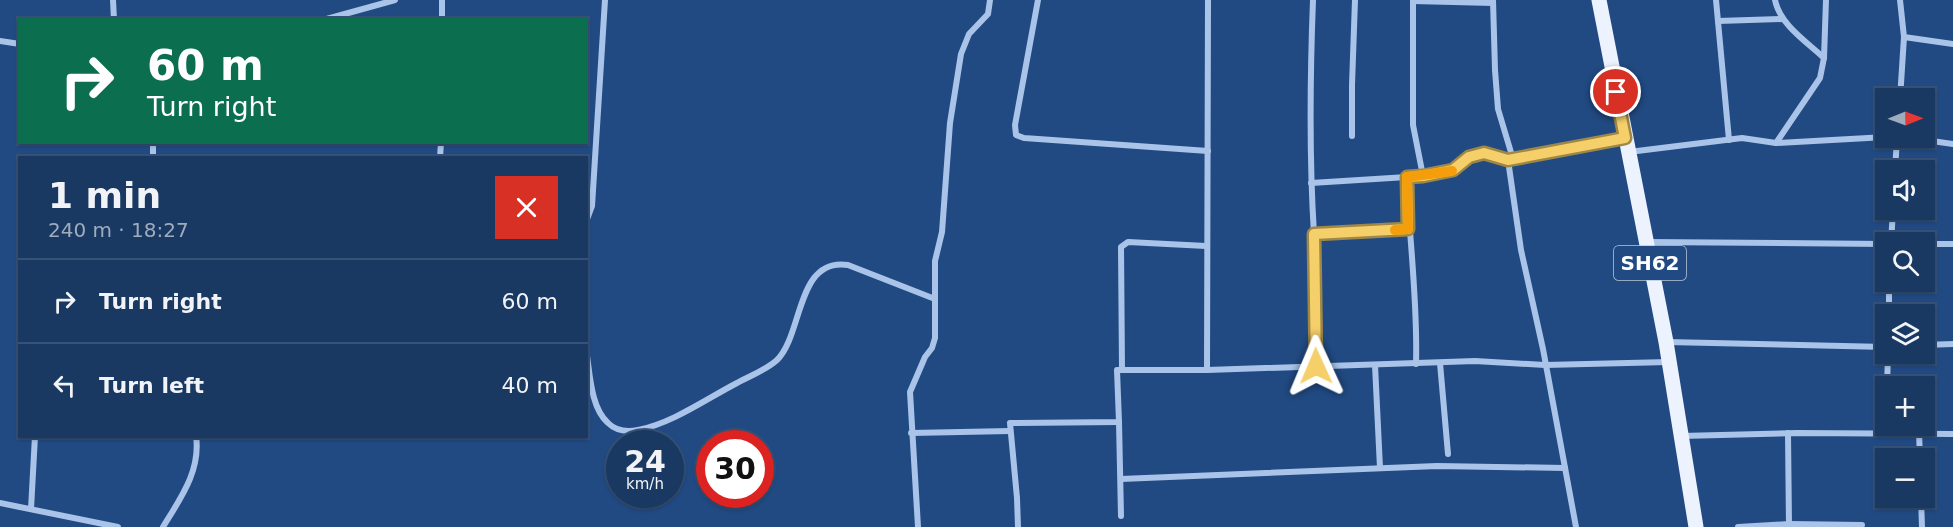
<!DOCTYPE html>
<html lang="en">
<head>
<meta charset="utf-8">
<style>
	body { margin:0; font-family:"DejaVu Sans",sans-serif; background:#26436b; color:#f1f3f6; height:100vh; display:flex; flex-direction:column; font-size:22px; white-space:nowrap }
	* { box-sizing:border-box; margin:0 }
	p { font-size:20px; color:#9facbe }
	.icon { flex:none; width:33px; height:33px; fill:none; stroke:currentColor; stroke-width:2; stroke-linecap:round; stroke-linejoin:round }
	.map { position:relative; flex:1; overflow:hidden }
	.sheet { position:absolute; left:18px; top:156px; width:570px; height:282px; display:flex; flex-direction:column; background:#193862; border-radius:0px; box-shadow:0 2px 4px #0004,0 0 0 2px #375277 }
	.sheet>* { flex:none }
	.top-card { position:absolute; left:18px; top:18px; width:570px; height:126px; border-radius:0px; box-shadow:0 2px 4px #0004,0 0 0 2px #375277; background:#0b6e4f; color:#fff; overflow:hidden }
	.needle { width:39px; rotate:89deg }
	.controls { position:absolute; left:1875px; top:88px; display:grid; gap:12px }
	.controls a { display:grid; place-items:center; width:60px; height:60px; border-radius:0px; background:#193862; box-shadow:0 2px 4px #0004,0 0 0 2px #375277; font-size:30px }
	.speed { position:absolute; left:606px; top:430px; display:flex; gap:12px; font-size:30px; font-weight:700; text-align:center }
	.speed>* { display:grid; place-content:center; width:78px; height:78px; border-radius:50%; background:#193862; box-shadow:0 2px 4px #0004,0 0 0 2px #375277; line-height:1 }
	.speed small { font-size:15px; font-weight:400 }
	.speed .limit { border:9px solid #d22; background:#fff; color:#111 }
	.pin { position:absolute; display:grid; place-items:center; width:51px; height:51px; color:#fff; margin:-26px; border:3px solid #fff; border-radius:50%; box-shadow:0 2px 6px #0007 }
	.me { position:absolute; width:66px; margin:-33px; rotate:359deg; stroke-linejoin:round; filter:drop-shadow(0 0 4px #0008) }
	.turn { display:flex; align-items:center; gap:21px; height:126px; padding:0 30px; font-size:27px }
	.turn .icon { width:78px; height:78px; stroke-width:2.5 }
	.turn b { display:block; font-size:42px; line-height:51px }
	.round { display:grid; place-items:center; flex:none; width:63px; height:63px; border-radius:0px; background:#26436b }
	.summary { display:flex; align-items:center; justify-content:space-between; height:102px; padding:0 30px }
	h1 { font-size:36px; font-weight:800; line-height:45px }
	ul { padding:0; list-style:none }
	li { display:flex; align-items:center; gap:18px; height:84px; padding:0 30px; border-top:2px solid #375277 }
	li div { flex:1 }
	li b { display:block; font-size:22px }
	li em { font-style:normal }
	.map>svg:first-child { display:block }
	.lines { fill:none; stroke-linecap:round; stroke-linejoin:round }
	.street { stroke:#a9c4e8; stroke-width:6 }
	.primary { stroke:#ecf2fe; stroke-width:15 }
	.route-casing { stroke:#9f8745; stroke-width:15 }
	.route { stroke:#f5cf6a; stroke-width:10 }
	.slow { stroke:#f59e0b; stroke-width:10 }
	.labels { text-anchor:middle; stroke-width:6; stroke-linejoin:round; paint-order:stroke }
	.shield { fill:#214a83; stroke:#bcc9da; stroke-width:1.5 }
	.shield-label { font-size:20px; font-weight:bold; fill:#fff }
</style>
</head>
<body>
<div class="map">
<svg width="1953" height="527" viewBox="0 0 1953 527">
	<rect width="100%" height="100%" fill="#214a83"/>
	<g class="lines">
		<g class="street">
			<polyline points="113,0 114,20"/>
			<polyline points="1038,0 1015,125 1016,135 1024,138 1208,151"/>
			<path d="M 1313,0 C 1310,78 1309,156 1314,234"/>
			<polyline points="1413,0 1413,125 1423,176"/>
			<polyline points="1493,0 1495,70 1498,109 1513,159"/>
			<polyline points="1716,0 1729,140"/>
			<path d="M 1775,0 C 1780,25 1807,42 1824,58"/>
			<polyline points="1900,0 1904,37 1953,44"/>
			<polyline points="1413,1 1493,3"/>
			<polyline points="323,20 395,0"/>
			<polyline points="442,20 442,0"/>
			<polyline points="1718,21 1783,19"/>
			<polyline points="0,41 20,44"/>
			<polyline points="1900,99 1904,37"/>
			<polyline points="1352,136 1352,85 1355,0"/>
			<polyline points="1911,138 1953,144"/>
			<polyline points="153,142 153,158"/>
			<polyline points="1776,143 1886,137"/>
			<polyline points="1629,152 1742,138 1776,143 1820,78 1824,58 1826,0"/>
			<polyline points="440,158 441,142"/>
			<polyline points="1508,160 1521,250 1543,349 1576,527"/>
			<polyline points="1895,171 1897,138"/>
			<path d="M 1407,177 C 1409,240 1418,301 1416,364"/>
			<polyline points="1311,183 1423,176 1453,170 1469,157 1484,153 1508,160 1624,138"/>
			<polyline points="586,222 592,206 605,0"/>
			<polyline points="1647,242 1886,244"/>
			<polyline points="1891,243 1893,210"/>
			<polyline points="1924,244 1953,244"/>
			<polyline points="1889,315 1889,282"/>
			<polyline points="1667,342 1886,347"/>
			<polyline points="1924,345 1953,344"/>
			<path d="M 586,349 C 590,372 590,407 608,423 C 616,431 627,432 638,430 C 673,423 706,399 737,383 C 750,376 766,370 777,360 C 803,335 796,257 848,265 L 935,299"/>
			<polyline points="1440,363 1448,454"/>
			<polyline points="1375,365 1380,468"/>
			<polyline points="1316,366 1314,234 1408,229"/>
			<polyline points="1122,370 1121,247 1128,242 1206,246"/>
			<polyline points="1207,370 1208,0"/>
			<polyline points="1887,387 1888,354"/>
			<polyline points="1119,422 1121,516"/>
			<polyline points="1919,432 1920,459"/>
			<polyline points="911,433 1010,431"/>
			<polyline points="1788,433 1789,526"/>
			<polyline points="1681,436 1797,433 1953,434"/>
			<polyline points="1121,479 1437,466 1565,468"/>
			<polyline points="1921,498 1922,527"/>
			<polyline points="0,503 118,527"/>
			<polyline points="31,509 35,436"/>
			<path d="M 163,527 C 180,499 201,471 196,436"/>
			<polyline points="918,527 910,392 925,357 932,348 935,338 935,261 942,232 950,123 961,54 969,34 988,14 990,0"/>
			<polyline points="1018,527 1017,498 1010,423 1119,422 1117,370 1207,370 1475,361 1545,365 1669,362"/>
			<polyline points="1738,527 1789,524 1862,525"/>
		</g>
		<polyline class="primary" points="1599,0 1666,342 1696,527"/>
	</g>
	<g class="lines">
		<g class="route-casing">
			<polyline id="route" points="1316,366 1314,234 1408,229 1407,177 1423,176 1453,170 1469,157 1484,153 1508,160 1625,138 1616,92"/>
		</g>
		<use href="#route" class="route"/>
		<polyline class="slow" points="1395,230 1408,229 1407,177 1452,171"/>
	</g>
	<g class="labels">
		<rect class="shield" x="1614" y="246" width="72" height="34" rx="4.5"/>
		<g class="shield-label">
			<text x="1650" y="270">SH62</text>
		</g>
	</g>
</svg>
<div class="controls">
<a><svg class="needle" viewBox="-14 -14 28 28"><path d="M0-13l5 13h-10z" fill="#e53935"/><path d="M0 13l5-13h-10z" fill="#9facbe"/></svg></a>
<a><svg class="icon" aria-label="sound" viewBox="0 0 24 24"><path d="M4 9h4l5-4v14l-5-4H4zM17 9q2 3 0 6"/></svg></a>
<a><svg class="icon" aria-label="search" viewBox="0 0 24 24"><circle cx="10" cy="10" r="6"/><path d="M15 15l6 6"/></svg></a>
<a><svg class="icon" aria-label="layers" viewBox="0 0 24 24"><path d="M12 4l9 5-9 5-9-5zM3 14l9 5 9-5"/></svg></a>
<a>+</a>
<a>−</a>
</div>
<div class="speed"><div>24<small>km/h</small></div><div class="limit">30</div></div>
<div class="pin" style="left:1616px;top:92px;background:#d93025"><svg class="icon" aria-label="arrive" viewBox="0 0 24 24"><path d="M6 21V4h12l-3 4 3 4H6"/></svg></div>
<svg class="me" style="left:1316px;top:366px" viewBox="-20 -20 40 40"><path d="M0-17L14 15 0 8-14 15z" fill="#f5cf6a" stroke="#fff" stroke-width="4"/></svg>
<div class="top-card">
<div class="turn"><svg class="icon" aria-label="right" viewBox="0 0 24 24"><path d="M7 20v-9h11M14 6l5 5-5 5"/></svg><div><b>60 m</b>Turn right</div></div>
</div>
<section class="sheet">
<div class="summary"><div><h1>1 min</h1><p>240 m · 18:27</p></div><a class="round" style="background:#d93025;color:#fff"><svg class="icon" aria-label="close" viewBox="0 0 24 24"><path d="M6 6l12 12M18 6L6 18"/></svg></a></div>
<ul>
<li><svg class="icon" aria-label="right" viewBox="0 0 24 24"><path d="M7 20v-9h11M14 6l5 5-5 5"/></svg><div><b>Turn right</b></div><em>60 m</em></li>
<li><svg class="icon" aria-label="left" viewBox="0 0 24 24"><path d="M17 20v-9H6M10 6l-5 5 5 5"/></svg><div><b>Turn left</b></div><em>40 m</em></li>
</ul>
</section>
</div>
</body>
</html>
